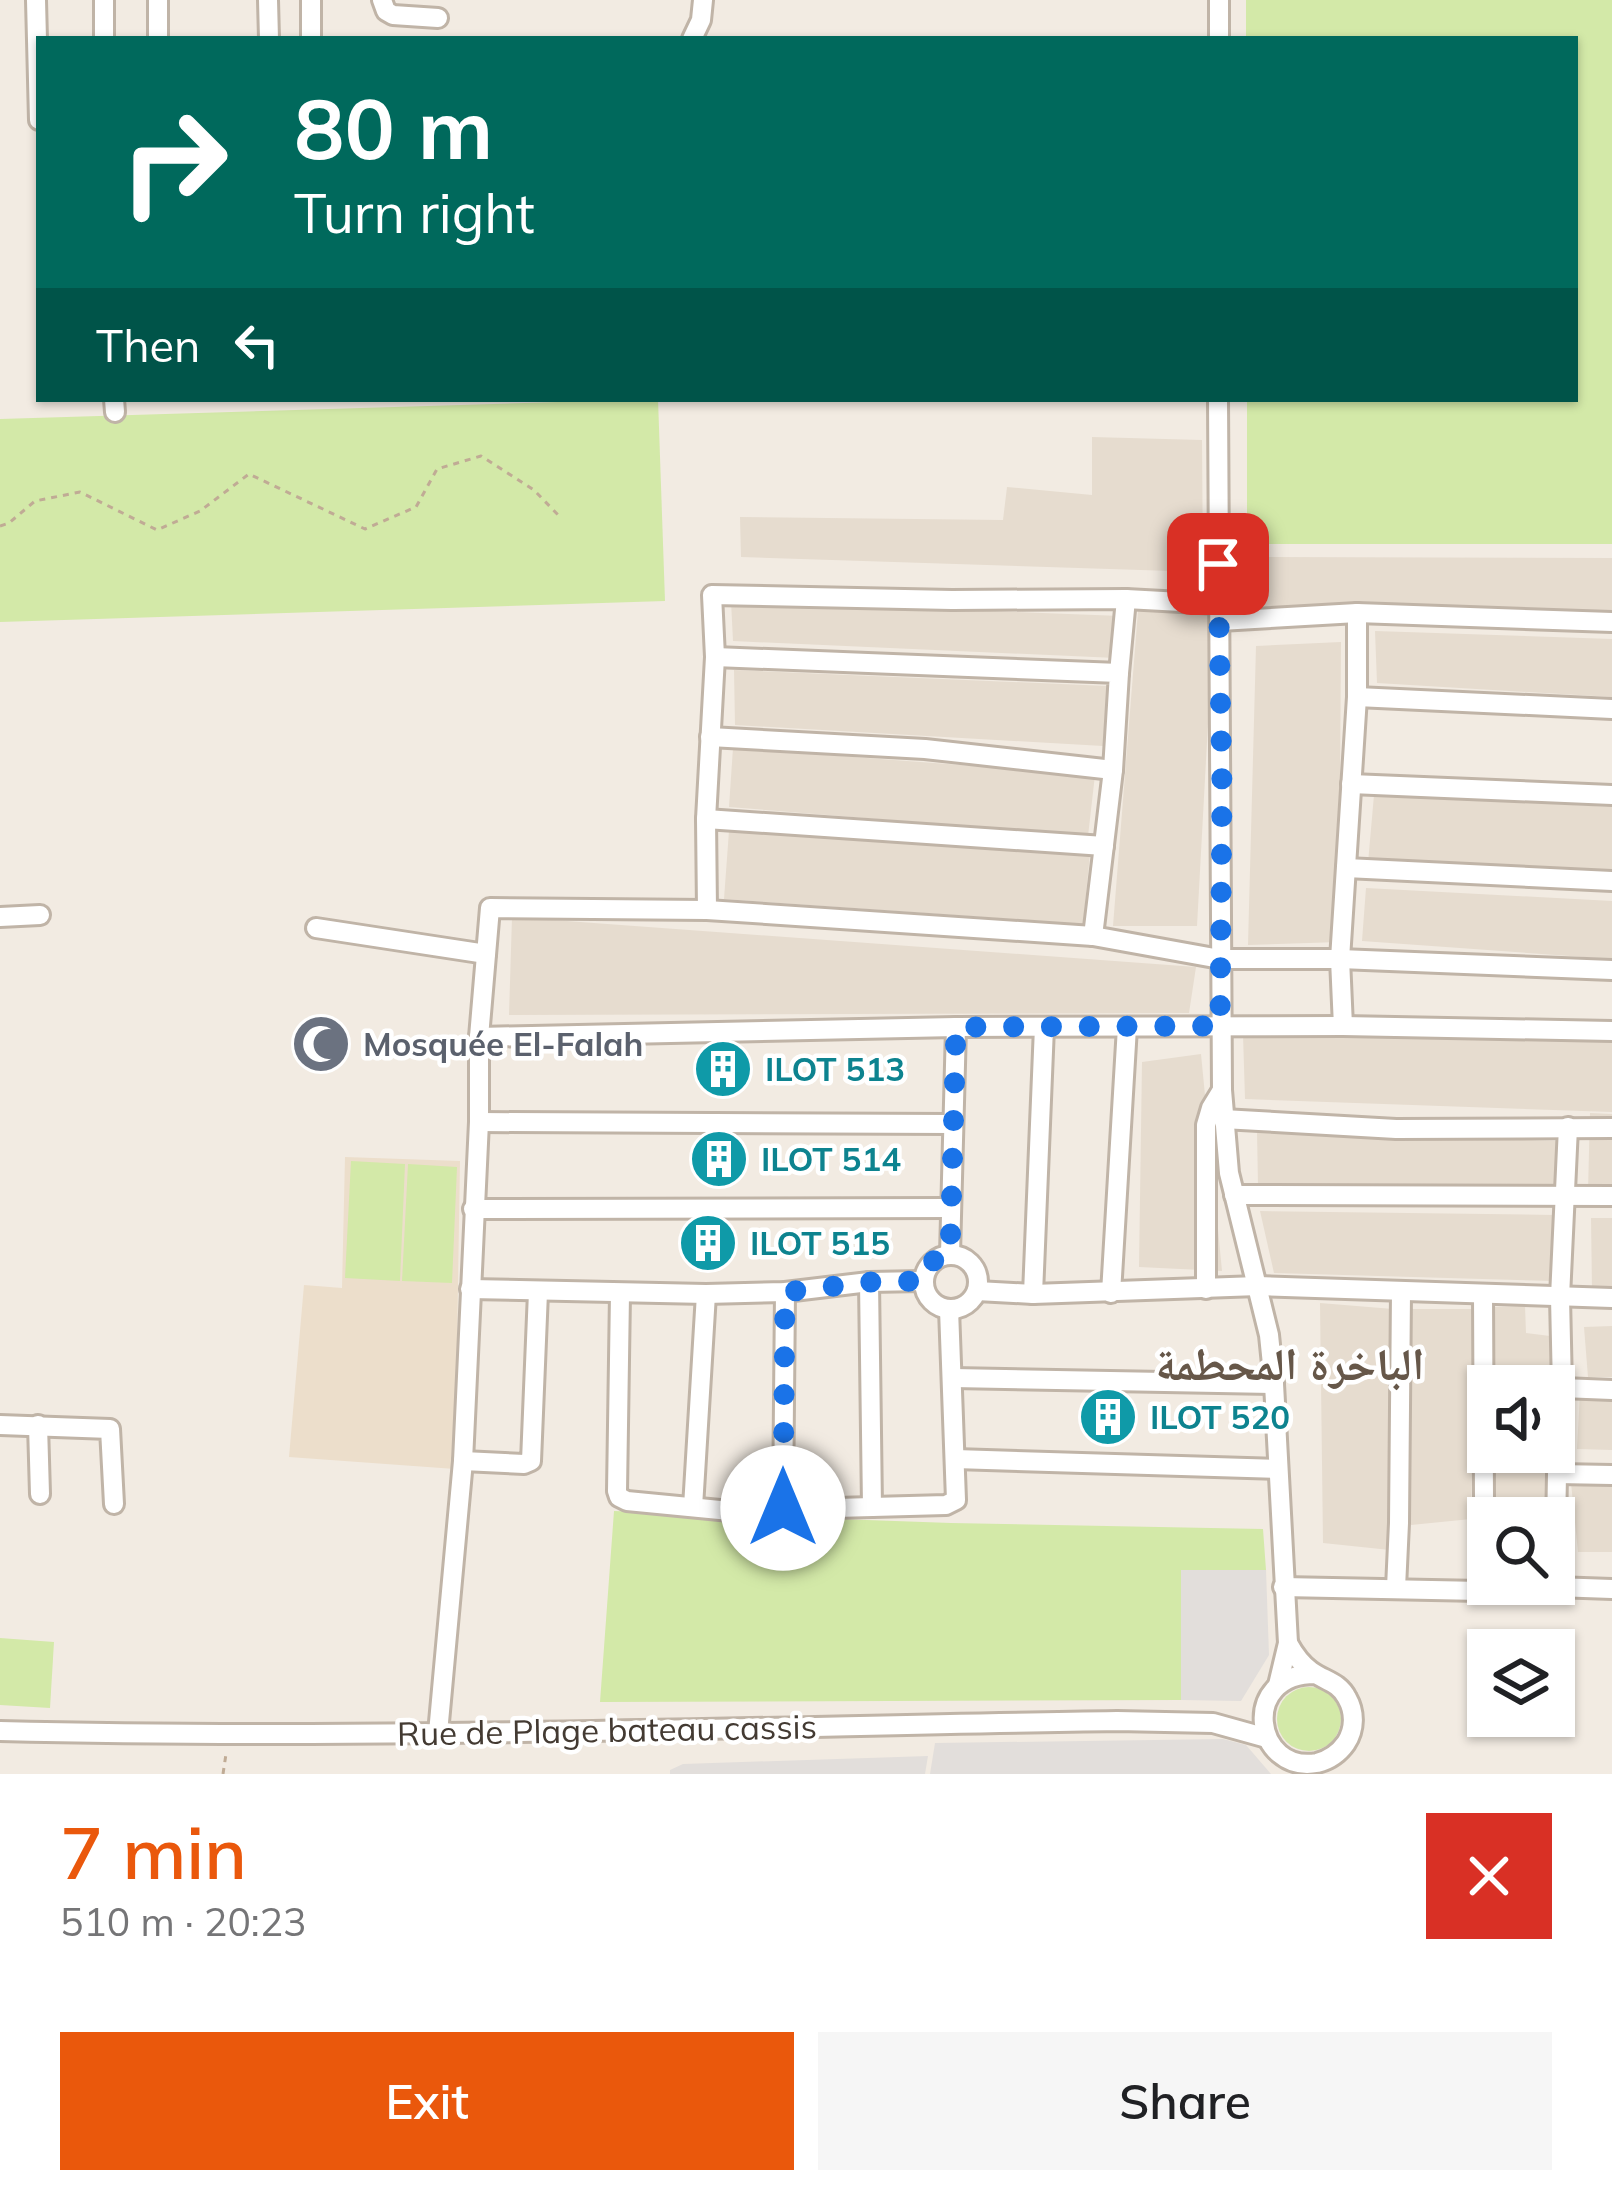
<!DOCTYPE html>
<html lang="en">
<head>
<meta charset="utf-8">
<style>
	body { margin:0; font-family:Mulish,"Noto Naskh Arabic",sans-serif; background:#f6f6f6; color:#202124; height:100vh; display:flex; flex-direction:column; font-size:45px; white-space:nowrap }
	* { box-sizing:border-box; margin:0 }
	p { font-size:39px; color:#757577 }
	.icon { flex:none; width:66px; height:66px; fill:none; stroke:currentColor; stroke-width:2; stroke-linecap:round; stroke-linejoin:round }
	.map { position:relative; height:1774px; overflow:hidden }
	.details { display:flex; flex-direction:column; background:#fff; flex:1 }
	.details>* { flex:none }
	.guide { position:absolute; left:36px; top:36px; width:1542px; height:366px; border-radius:0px; box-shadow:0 3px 9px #0004; background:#00695c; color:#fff; overflow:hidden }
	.tools { position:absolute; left:1467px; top:1365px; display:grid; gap:24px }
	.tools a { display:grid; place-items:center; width:108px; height:108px; border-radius:0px; background:#fff; box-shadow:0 3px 9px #0004; font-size:60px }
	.pin { position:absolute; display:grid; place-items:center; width:102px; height:102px; color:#fff; margin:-51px; border-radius:24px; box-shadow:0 6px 18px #0006 }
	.me { position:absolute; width:132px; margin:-66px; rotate:0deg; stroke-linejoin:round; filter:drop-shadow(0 0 9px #0008) }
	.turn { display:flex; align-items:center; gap:42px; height:252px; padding:0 60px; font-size:54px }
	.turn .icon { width:156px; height:156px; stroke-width:2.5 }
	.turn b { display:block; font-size:84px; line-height:102px }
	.then { display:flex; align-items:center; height:114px; padding:0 60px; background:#0003; gap:24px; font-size:45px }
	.round { display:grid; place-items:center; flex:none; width:126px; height:126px; border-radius:0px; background:#f6f6f6 }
	.summary { display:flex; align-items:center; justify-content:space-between; height:204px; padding:0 60px }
	h1 { font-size:72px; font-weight:600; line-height:90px; color:#ea580c }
	.button { display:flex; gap:24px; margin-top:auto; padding:24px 60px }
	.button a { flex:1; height:138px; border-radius:0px; background:#ea580c; color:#fff; font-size:48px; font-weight:600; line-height:138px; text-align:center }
	.button a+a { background:#f6f6f6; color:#202124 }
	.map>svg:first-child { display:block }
	.residential { fill:#e6dccf }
	.education { fill:#ecdecb }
	.green { fill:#d3e9a8 }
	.parking { fill:#e2dedb }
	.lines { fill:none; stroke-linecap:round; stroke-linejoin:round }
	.minor-casing { stroke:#c0b4a7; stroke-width:24 }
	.path { stroke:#c0ab95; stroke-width:3; stroke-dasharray:6 6; stroke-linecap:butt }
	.minor { stroke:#fff; stroke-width:18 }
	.route { stroke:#1a73e8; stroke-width:21; stroke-dasharray:0 37.8 }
	.labels { text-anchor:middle; stroke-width:9; stroke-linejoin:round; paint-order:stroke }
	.worship-label { font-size:33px; font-weight:bold; fill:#5b616d; stroke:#fff; text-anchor:start }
	.culture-label { font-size:33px; font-weight:bold; fill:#0d838f; stroke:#fff; text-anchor:start }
	.street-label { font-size:33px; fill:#433a32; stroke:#fff }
	.district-label { font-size:45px; font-weight:bold; fill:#665749; stroke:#fff }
</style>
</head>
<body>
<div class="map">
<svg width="1612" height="1774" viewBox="0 0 1612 1774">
	<rect width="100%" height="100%" fill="#f2ebe2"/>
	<g class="residential">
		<polygon points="1092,437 1202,440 1203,572 741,557 740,517 1003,520 1007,487 1092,495"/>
		<polygon points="1268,557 1612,558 1612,619 1263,609"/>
		<polygon points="731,601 1121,616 1116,658 733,641"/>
		<polygon points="1138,611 1214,613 1197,926 1113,926"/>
		<polygon points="1375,631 1612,639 1612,697 1377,683"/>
		<polygon points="1341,642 1339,942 1248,945 1256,646"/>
		<polygon points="734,670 1107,686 1103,746 735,725"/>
		<polygon points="733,748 1095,775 1088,836 729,807"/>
		<polygon points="1374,795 1612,807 1612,877 1368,863"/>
		<polygon points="729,831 1090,854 1083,924 724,899"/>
		<polygon points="1366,888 1612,901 1612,959 1362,941"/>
		<polygon points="512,917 1196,967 1189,1013 509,1015"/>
		<polygon points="1243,1034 1612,1042 1612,1112 1245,1099"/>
		<polygon points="1201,1054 1222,1271 1139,1267 1142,1062"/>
		<polygon points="1590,1113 1612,1114 1612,1192 1588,1191"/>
		<polygon points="1257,1131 1556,1141 1556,1190 1258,1186"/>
		<polygon points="1260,1211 1554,1215 1554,1281 1274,1273"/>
		<polygon points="1591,1218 1612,1218 1612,1289 1592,1290"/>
		<polygon points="1320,1303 1393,1309 1390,1550 1323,1543"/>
		<polygon points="1525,1306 1526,1333 1550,1336 1551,1386 1494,1386 1494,1307"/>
		<polygon points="1410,1309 1475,1309 1471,1519 1411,1525"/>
		<polygon points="1612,1326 1612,1377 1588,1377 1584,1327"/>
		<polygon points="1580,1393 1612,1394 1612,1450 1577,1449"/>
		<polygon points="1494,1452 1553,1452 1554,1518 1494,1518"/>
		<polygon points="1571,1483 1612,1483 1612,1552 1578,1552"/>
	</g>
	<polygon class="education" points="345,1157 460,1161 455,1469 289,1457 304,1285 342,1288"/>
	<g class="green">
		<polygon points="1246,0 1612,0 1612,544 1247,544 1247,399 1575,399 1575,39 1246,39"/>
		<polygon points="658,399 665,601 0,622 0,419"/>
		<polygon points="351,1161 405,1164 400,1281 345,1278"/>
		<polygon points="408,1164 457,1167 452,1283 402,1281"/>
		<polygon points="614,1511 951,1523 1263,1529 1266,1570 1181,1570 1181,1700 600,1702"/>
		<polygon points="0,1638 54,1642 50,1708 0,1705"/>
		<circle cx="1309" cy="1719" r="32"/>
	</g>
	<g class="parking">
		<polygon points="1181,1570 1266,1570 1269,1655 1241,1701 1181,1700"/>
		<polygon points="1223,1739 1246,1745 1271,1774 930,1774 935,1743"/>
		<polygon points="928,1756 925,1774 670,1774 670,1770 683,1764"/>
	</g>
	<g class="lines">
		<g class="minor-casing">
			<g id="minor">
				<polyline points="36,0 39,120"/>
				<polyline points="104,0 104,39"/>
				<polyline points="158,0 158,39"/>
				<polyline points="268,0 269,39"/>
				<polyline points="311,0 311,39"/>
				<polyline points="382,0 386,11 393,15 438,18"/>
				<polyline points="692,39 701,20 703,0"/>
				<polyline points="1219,39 1219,0"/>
				<polyline points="114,399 115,412"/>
				<polyline points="1218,399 1222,1090 1229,1173 1269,1335 1274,1384 1288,1643 1278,1685"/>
				<polyline points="1220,621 1357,613 1612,622"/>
				<polyline points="715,657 1119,673 1113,770 1093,936"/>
				<polyline points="1119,673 1126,599"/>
				<polyline points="1357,697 1612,709"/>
				<polyline points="710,737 925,749 1113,770"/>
				<polyline points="1351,784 1612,795"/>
				<polyline points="706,819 1104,846"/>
				<polyline points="1346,868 1612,881"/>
				<polyline points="707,910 706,819 715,657 712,595 952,600 1126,599 1218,604"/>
				<polyline points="0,917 40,915"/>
				<polyline points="316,928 486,954"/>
				<polyline points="1343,1026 1340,959 1357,697 1357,613"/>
				<polyline points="479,1037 956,1027 1343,1026 1612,1031"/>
				<polyline points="1223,1119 1396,1129 1612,1128"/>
				<polyline points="479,1122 953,1124"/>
				<polyline points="1234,1195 1612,1196"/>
				<polyline points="473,1209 950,1208"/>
				<polyline points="950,1254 956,1027"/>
				<circle cx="951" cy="1282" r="27"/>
				<polyline points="869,1282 872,1507"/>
				<polyline points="470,1289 706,1294 785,1292 869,1282 923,1281"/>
				<polyline points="1206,1289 1206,1125 1211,1108 1222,1090"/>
				<polyline points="977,1291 1033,1294 1258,1286 1612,1298"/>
				<polyline points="1111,1293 1127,1027"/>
				<polyline points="620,1294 617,1491 619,1497 627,1501 730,1511 946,1505 956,1500 949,1309"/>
				<polyline points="1033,1294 1044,1027"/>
				<polyline points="953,1378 1274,1384"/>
				<polyline points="1562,1388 1612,1390"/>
				<polyline points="0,1425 110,1429 114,1504"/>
				<polyline points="38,1425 40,1494"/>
				<polyline points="955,1459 1277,1469"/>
				<polyline points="463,1461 524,1464 531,1461 538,1292"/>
				<polyline points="1557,1474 1612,1475"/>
				<polyline points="693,1507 706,1294"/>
				<polyline points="783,1508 785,1292"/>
				<polyline points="1283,1587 1481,1591 1555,1587 1557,1474 1562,1388 1560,1297 1568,1127"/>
				<polyline points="1555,1587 1612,1589"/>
				<polyline points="1396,1588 1399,1523 1401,1292"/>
				<polyline points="1481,1591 1484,1499 1483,1295"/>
				<path d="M 1288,1643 C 1294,1654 1301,1664 1311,1671 C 1325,1681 1339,1682 1347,1698 C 1355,1712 1355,1729 1346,1743 C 1339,1753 1329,1760 1317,1763 C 1254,1774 1239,1674 1315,1674"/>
				<path d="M 0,1731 C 372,1740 745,1727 1117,1721 L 1213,1723 L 1267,1738"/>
				<polyline points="438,1733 463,1461 479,1122 479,1037 490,908 707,910 1093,936 1220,959 1340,959 1612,970"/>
			</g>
		</g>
		<g class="path">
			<polyline points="0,526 9,523 35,501 80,492 157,530 200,511 249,474 365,529 416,507 437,469 481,456 534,490 561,518"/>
			<polyline points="223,1774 226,1754"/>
		</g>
		<use href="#minor" class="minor"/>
	</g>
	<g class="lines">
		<path class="route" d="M 783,1508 L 785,1292 L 869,1282 L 923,1281 C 926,1265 934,1257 950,1254 L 956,1027 L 1220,1026 L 1222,788 L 1218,564"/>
	</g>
	<defs>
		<g id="mosque-disc" transform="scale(3)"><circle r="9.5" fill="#6b7280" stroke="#fff"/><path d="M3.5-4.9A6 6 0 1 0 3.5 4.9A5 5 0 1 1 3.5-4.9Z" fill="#fff"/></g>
		<g id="building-disc" transform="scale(3)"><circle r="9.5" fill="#0f9aa8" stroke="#fff"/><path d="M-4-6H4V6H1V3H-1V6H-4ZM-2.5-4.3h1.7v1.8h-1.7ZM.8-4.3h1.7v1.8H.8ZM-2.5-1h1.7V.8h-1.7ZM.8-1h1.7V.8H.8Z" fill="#fff"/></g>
	</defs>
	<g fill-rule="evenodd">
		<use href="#mosque-disc" x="321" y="1044"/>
		<use href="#building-disc" x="723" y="1069"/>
		<use href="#building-disc" x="719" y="1159"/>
		<use href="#building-disc" x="708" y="1243"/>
		<use href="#building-disc" x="1108" y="1417"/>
	</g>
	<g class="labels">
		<g class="worship-label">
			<text x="363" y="1056">Mosquée El-Falah</text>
		</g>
		<g class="culture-label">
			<text x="765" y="1081">ILOT 513</text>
			<text x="761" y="1171">ILOT 514</text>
			<text x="750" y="1255">ILOT 515</text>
			<text x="1150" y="1429">ILOT 520</text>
		</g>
		<g class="street-label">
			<text transform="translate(607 1730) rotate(-1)" y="12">Rue de Plage bateau cassis</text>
		</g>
		<g class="district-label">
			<text x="1290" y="1380">الباخرة المحطمة</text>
		</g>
	</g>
</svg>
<div class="tools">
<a><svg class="icon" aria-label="sound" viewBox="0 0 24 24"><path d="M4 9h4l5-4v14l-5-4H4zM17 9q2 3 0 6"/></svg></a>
<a><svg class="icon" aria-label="search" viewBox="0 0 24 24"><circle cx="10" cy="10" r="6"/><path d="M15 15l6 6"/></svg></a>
<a><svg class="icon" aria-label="layers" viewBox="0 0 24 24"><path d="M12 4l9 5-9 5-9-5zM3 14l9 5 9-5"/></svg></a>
</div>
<div class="pin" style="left:1218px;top:564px;background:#d93025"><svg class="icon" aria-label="arrive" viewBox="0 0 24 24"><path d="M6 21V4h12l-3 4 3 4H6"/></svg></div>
<svg class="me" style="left:783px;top:1508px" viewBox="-20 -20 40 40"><circle r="19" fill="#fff"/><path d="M0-13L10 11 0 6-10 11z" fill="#1a73e8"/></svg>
<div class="guide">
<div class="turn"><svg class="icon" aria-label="right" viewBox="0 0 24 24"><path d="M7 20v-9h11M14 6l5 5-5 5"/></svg><div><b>80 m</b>Turn right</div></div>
<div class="then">Then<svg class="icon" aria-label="left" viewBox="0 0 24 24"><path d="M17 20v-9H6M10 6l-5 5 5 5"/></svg></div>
</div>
</div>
<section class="details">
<div class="summary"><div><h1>7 min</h1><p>510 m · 20:23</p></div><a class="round" style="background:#d93025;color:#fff"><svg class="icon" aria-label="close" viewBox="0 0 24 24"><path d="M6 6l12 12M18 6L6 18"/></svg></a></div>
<div class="button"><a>Exit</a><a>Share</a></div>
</section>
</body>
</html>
